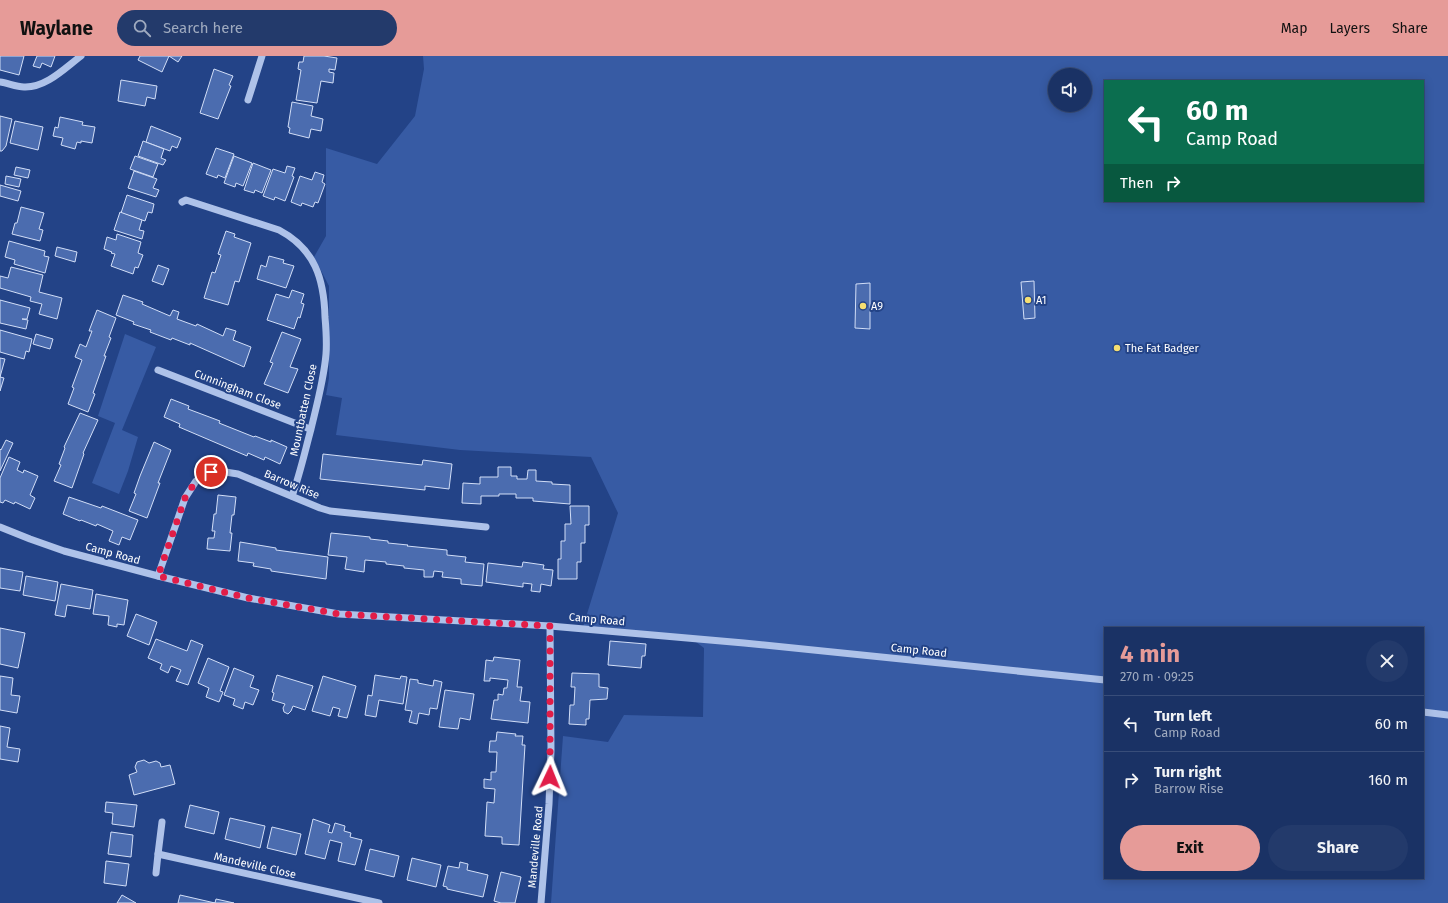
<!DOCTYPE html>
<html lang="en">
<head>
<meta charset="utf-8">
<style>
	body { margin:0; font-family:"Fira Sans",sans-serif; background:#233a6b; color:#f1f3f6; height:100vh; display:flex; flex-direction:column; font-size:15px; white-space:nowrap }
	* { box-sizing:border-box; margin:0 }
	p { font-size:13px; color:#9faabf }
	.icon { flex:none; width:22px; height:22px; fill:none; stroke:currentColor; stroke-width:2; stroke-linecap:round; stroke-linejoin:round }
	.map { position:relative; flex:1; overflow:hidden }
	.panel { position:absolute; left:1104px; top:571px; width:320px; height:252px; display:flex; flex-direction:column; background:#1a3265; border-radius:0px; box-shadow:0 2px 10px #0003,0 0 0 1px #384d79 }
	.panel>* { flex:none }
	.top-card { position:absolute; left:1104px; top:24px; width:320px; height:122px; border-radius:0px; box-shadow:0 2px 10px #0003,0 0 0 1px #384d79; background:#0b6e4f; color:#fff; overflow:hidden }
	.controls { position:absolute; left:1048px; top:12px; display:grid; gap:8px }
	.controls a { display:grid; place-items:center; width:44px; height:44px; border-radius:50%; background:#1a3265; box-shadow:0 2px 10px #0003,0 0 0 1px #384d79; font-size:20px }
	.pin { position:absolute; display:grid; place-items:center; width:34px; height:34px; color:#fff; margin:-17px; border:2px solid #fff; border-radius:50%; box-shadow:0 1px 4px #0007 }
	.me { position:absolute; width:44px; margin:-22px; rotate:2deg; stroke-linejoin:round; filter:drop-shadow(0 0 3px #0008) }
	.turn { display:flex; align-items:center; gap:14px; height:84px; padding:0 16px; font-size:18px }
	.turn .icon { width:52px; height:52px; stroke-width:2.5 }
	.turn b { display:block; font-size:28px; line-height:34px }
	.then { display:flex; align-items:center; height:38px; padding:0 16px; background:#0003; gap:8px; font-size:15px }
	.round { display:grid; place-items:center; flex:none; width:42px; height:42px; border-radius:21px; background:#233a6b }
	.head { display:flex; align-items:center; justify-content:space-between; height:68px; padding:0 16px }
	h1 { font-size:24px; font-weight:700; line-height:30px; color:#e69b98 }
	.action { display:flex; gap:8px; margin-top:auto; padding:8px 16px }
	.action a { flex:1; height:46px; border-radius:24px; background:#e69b98; color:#111; font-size:16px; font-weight:700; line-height:46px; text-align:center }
	.action a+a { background:#233a6b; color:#f1f3f6 }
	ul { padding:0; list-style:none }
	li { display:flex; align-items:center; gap:12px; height:56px; padding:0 16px; border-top:1px solid #384d79 }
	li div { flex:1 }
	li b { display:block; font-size:15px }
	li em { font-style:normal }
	header { display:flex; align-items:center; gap:24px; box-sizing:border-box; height:56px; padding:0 20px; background:#e69b98; color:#111 }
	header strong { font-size:19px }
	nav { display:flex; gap:22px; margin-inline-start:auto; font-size:14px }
	.search { width:280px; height:36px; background:#233a6b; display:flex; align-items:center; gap:10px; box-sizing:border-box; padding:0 14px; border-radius:22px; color:#9faabf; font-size:15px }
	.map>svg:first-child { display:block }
	.green { fill:#375ba4; fill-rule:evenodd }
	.building { fill:#4b6caf; stroke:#d2def7 }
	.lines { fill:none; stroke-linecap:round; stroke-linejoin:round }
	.minor { stroke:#aec2e9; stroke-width:7 }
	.route { stroke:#e11d48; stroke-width:7; stroke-dasharray:0 12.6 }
	.poi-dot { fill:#f5de71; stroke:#234387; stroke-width:1.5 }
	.labels { text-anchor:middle; stroke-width:4; stroke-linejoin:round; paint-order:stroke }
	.poi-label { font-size:11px; fill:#fff; stroke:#234387; text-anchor:start }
	.street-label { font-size:11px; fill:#fff; stroke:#234387 }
</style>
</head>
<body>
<header>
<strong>Waylane</strong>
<div class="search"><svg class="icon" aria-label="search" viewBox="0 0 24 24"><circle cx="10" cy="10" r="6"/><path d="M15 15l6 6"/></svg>Search here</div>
<nav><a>Map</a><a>Layers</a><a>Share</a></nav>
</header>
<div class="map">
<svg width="1448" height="847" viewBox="0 0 1448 847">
	<rect width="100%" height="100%" fill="#234387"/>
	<g class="green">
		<path d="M 423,0 L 1448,0 L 1448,847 L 551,847 L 563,680 L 608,686 L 624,659 L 703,661 L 704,592 L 688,580 L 583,571 L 618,457 L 591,401 L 460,394 L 336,379 L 342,342 L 326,339 L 329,322 L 329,230 L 314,201 L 326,180 L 326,92 L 377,108 L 415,60 L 424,13 ZM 1055,19 L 1085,19 L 1085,49 L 1055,49 ZM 1105,25 L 1423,25 L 1423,145 L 1105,145 ZM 1105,572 L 1423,572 L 1423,822 L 1105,822 Z"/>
		<polygon points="125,278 156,291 122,374 138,381 128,415 119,438 92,427 115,367 98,360"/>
	</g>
	<g class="building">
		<polygon points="0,0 24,0 19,19 0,14"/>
		<polygon points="37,0 55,0 51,11 42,7 40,12 33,10"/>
		<polygon points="140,0 182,0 178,6 169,0 162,16 138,4"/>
		<polygon points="304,0 324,0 337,2 335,14 329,13 329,16 334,17 333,27 321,25 317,47 296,44 301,14 298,13 299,6 303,6"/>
		<polygon points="214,13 233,20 229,29 231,30 218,63 200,57"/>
		<polygon points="121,24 157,30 155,43 147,41 145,50 118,45"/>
		<polygon points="292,46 313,50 311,60 323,63 321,75 311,73 309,82 289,77 290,72 288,71"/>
		<polygon points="0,60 12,63 6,90 2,95 0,95"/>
		<polygon points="60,61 83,66 82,69 95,71 92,87 81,85 81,87 77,86 75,93 61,89 63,82 53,80 55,71 58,72"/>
		<polygon points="15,65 43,71 38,94 10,87"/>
		<polygon points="151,70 181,82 177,92 172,90 170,95 146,86"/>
		<polygon points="143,85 164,93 161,102 166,104 163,109 138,100"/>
		<polygon points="216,92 234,98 225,122 218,119 217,122 206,118"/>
		<polygon points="135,100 158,108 153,121 130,113"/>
		<polygon points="234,100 252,107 243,130 236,127 235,131 224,127"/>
		<polygon points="253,107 271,114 262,137 255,134 254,137 244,134"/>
		<polygon points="287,110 295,112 292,120 294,121 285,145 275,141 274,144 263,140 273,113 285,117"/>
		<polygon points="16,111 30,114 28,122 14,119"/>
		<polygon points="134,115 157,123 153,132 159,134 156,141 128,132"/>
		<polygon points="315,116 324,119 322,126 325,128 318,147 315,146 313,151 302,147 301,150 291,146 300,120 312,124"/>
		<polygon points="6,120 21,123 19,131 5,128"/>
		<polygon points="0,129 21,135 18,145 0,140"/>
		<polygon points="127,139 154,148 152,157 148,156 145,165 121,157"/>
		<polygon points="21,151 44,157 39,173 43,174 40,185 12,178 15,167 17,167"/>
		<polygon points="120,156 142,164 139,174 144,175 142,183 114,174"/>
		<polygon points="226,175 235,178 234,181 251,187 239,226 235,225 228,249 204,242 212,216 215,217 221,199 218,198"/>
		<polygon points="117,178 141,186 138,197 143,199 138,212 135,211 133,218 111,210 115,198 111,197 112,196 104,193 107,181 116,184"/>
		<polygon points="9,185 45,195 44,200 49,201 45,217 14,208 15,204 5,201"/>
		<polygon points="57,191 77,196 75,206 55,200"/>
		<polygon points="269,200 284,204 283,207 294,210 286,232 257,223 261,209 266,211"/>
		<polygon points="158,209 169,213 163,229 152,225"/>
		<polygon points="11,211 43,219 39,236 62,242 57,263 39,258 42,248 30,245 31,241 0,232 0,220 8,222"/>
		<polygon points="1034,225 1035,262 1024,263 1021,226"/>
		<polygon points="870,227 870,273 855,272 856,228"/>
		<polygon points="292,234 304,238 301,247 304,248 300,262 298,261 294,273 267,264 276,238 289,242"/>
		<polygon points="123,239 143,246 142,248 170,260 173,254 179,256 177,263 196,270 197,268 223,280 226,272 236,275 233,284 251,291 244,311 190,287 190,289 172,282 171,284 150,276 151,274 133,268 134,266 116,259"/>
		<polygon points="0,244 30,252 27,263 22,263 28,264 26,273 0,267"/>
		<polygon points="97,254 116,262 109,281 111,282 104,300 106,300 93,337 95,338 88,356 68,348 74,332 72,331 82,304 75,301 80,288 86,291 92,275 89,275"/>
		<polygon points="0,274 32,283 29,296 26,295 24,303 0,296"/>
		<polygon points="282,276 301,283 290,311 298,313 288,337 264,328 273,307 270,306"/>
		<polygon points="36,278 53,283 50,293 33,288"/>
		<polygon points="0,302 5,303 0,321 4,322 0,335"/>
		<polygon points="171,343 189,350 188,353 220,365 219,367 254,381 255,380 271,386 271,384 287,391 280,408 265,401 264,404 248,397 247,400 179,371 180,368 164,361"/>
		<polygon points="80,357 98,364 83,397 84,398 72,432 54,425 61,409 59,408 65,392 64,391"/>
		<polygon points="6,384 13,387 0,415 0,393 1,394"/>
		<polygon points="154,386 171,394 158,427 160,427 147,462 129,455 136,438 134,437 140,420"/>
		<polygon points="323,398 422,409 423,404 452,408 449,433 425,430 425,434 320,423"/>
		<polygon points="9,401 20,406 17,414 23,417 24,414 38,420 30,439 35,442 30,453 15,446 14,448 5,444 3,447 0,446 0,422"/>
		<polygon points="498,411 511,411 511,420 517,420 517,423 527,423 528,414 536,414 536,425 552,426 552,428 570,429 570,448 533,445 533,442 516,442 516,438 499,438 499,440 481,440 481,448 462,447 463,427 480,428 480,421 498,421"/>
		<polygon points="218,439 236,441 234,459 232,459 230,477 232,477 230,495 207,493 208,482 214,482 215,475 212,475 214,458 216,458"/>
		<polygon points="69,441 101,452 102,450 138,464 130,484 122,481 119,489 109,485 113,475 97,468 96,470 81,464 80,465 63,458"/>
		<polygon points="570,450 589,450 589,469 585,469 585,487 581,487 581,506 577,506 577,523 558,523 558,503 561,503 561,485 565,485 565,468 571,468"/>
		<polygon points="331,477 370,481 370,483 388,485 388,487 408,489 407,490 447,494 447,499 466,501 465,506 484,508 482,530 461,528 461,523 442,521 443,516 434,515 433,521 424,521 424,514 404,512 404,510 386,508 386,506 365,504 364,516 345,513 347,501 328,499"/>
		<polygon points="240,486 276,492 276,494 328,501 326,523 271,515 271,513 253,510 254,507 238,505"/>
		<polygon points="523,506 544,509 543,513 553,514 551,530 541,528 540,536 531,535 532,528 523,527 523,531 486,526 488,507 522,511"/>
		<polygon points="0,512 23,516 20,535 0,532"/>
		<polygon points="26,520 58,526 55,545 23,539"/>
		<polygon points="61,528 93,534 90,553 67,549 65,561 55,559"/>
		<polygon points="96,538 128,544 124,569 117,568 117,571 108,569 109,560 93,558"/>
		<polygon points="136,558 157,566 149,589 127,580"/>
		<polygon points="0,572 25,577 18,612 0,608"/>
		<polygon points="156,583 187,595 191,584 203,589 188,629 176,625 181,614 171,610 168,617 160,613 162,608 148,602"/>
		<polygon points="610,585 646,588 645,600 642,600 641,612 608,609"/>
		<polygon points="494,601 520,604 517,631 522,631 520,645 530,646 528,667 491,663 494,644 498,644 498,638 503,639 504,632 507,632 508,624 490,622 490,625 484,625 486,604 493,605"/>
		<polygon points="208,602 229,611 220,635 223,636 219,646 206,641 209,632 198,627"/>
		<polygon points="234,612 254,620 250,631 259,634 253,649 245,646 243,653 233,649 235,643 224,639"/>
		<polygon points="572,617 599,618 599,631 608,632 607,643 590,644 589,663 586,663 586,669 569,668 570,649 574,649 575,631 571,631"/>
		<polygon points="277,619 313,630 305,654 293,650 291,655 288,658 284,656 283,652 285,648 272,644 274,637 272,636"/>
		<polygon points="375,619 400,623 401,620 407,621 403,648 379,644 376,661 365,659 368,639 372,640"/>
		<polygon points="0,620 13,622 11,639 20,640 17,657 0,654"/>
		<polygon points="323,620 356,630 347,662 338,660 340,653 333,651 330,660 312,655"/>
		<polygon points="410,623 418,624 418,627 433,630 434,624 442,626 437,653 430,652 429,659 419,657 417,668 409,666 412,655 405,654"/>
		<polygon points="445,634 474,638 470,664 460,662 458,673 439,671"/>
		<polygon points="0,670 10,672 7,691 20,693 18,706 0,703"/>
		<polygon points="497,676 516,678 515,680 523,680 522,689 525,689 519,789 502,788 502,781 485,780 487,746 494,747 495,733 484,732 484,723 491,724 491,716 496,716 497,696 489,696 490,685 496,685"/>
		<polygon points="144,704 149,707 156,705 160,707 161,711 170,709 175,728 134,739 129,719 137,716 135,711 137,706"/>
		<polygon points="106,746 137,749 134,771 112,768 113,757 105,756"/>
		<polygon points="190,749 219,756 214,778 185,771"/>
		<polygon points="230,762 265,770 260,792 225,783"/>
		<polygon points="313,763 330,769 328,776 332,777 335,767 345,770 344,775 351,777 350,781 362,784 355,809 338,805 342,787 330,784 325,803 305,798"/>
		<polygon points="272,771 301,778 296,799 267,792"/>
		<polygon points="111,776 133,779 131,801 108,798"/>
		<polygon points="370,793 399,800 394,821 365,814"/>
		<polygon points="412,802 441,809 436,831 407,824"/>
		<polygon points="106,805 129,808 126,830 104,827"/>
		<polygon points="460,806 468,808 467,814 488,819 483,841 447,833 447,831 443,830 448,810 459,812"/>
		<polygon points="501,816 521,821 515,847 501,847 494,845"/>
		<polygon points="122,839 136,847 117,847"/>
		<polygon points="180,839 215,847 178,847"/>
		<polygon points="216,843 234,847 215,847"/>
	</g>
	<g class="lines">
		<g class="minor">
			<path d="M 0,26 C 8,27 16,31 24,31 C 46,32 65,12 81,0"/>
			<polyline points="248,44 262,0"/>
			<path d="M 182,146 L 186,144 L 279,174 C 315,193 324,223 325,261 C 326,273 327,286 326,298 C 324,323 317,348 311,373 C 305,395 300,418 292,440"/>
			<polyline points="158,314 310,373"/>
			<polyline points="0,471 30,483 64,495 158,520 248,542 339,558 550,570 744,587 1105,624"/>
			<polyline points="158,520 185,442 196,425 204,419 211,416 219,415 238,418 320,452 330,455 486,471"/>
			<polyline points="1423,656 1448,659"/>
			<polyline points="162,766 158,798 379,847"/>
			<polyline points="156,817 158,798"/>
			<polyline points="541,847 549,748 551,694 550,570"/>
		</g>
	</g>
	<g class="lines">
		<polyline class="route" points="211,416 204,419 196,425 185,442 158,520 248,542 339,558 550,570 550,721"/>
	</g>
	<g class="poi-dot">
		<circle cx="1028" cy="244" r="4"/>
		<circle cx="863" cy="250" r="4"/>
		<circle cx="1117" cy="292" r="4"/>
	</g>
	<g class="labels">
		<g class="poi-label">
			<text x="1036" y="248">A1</text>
			<text x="871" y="254">A9</text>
			<text x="1125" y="296">The Fat Badger</text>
		</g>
		<g class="street-label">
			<text transform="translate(238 333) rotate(21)" y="4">Cunningham Close</text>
			<text transform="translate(303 354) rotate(-78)" y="4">Mountbatten Close</text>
			<text transform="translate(292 428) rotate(23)" y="4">Barrow Rise</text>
			<text transform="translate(113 497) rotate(15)" y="4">Camp Road</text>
			<text transform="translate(597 563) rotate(5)" y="4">Camp Road</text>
			<text transform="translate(919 594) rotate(6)" y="4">Camp Road</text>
			<text transform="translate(535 791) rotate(-85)" y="4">Mandeville Road</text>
			<text transform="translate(255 809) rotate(13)" y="4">Mandeville Close</text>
		</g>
	</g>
</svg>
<div class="controls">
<a><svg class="icon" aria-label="sound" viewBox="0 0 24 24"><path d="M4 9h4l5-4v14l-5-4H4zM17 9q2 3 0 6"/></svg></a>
</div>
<div class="pin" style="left:211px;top:416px;background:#d93025"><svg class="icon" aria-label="arrive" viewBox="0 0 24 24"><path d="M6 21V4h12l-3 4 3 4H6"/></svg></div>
<svg class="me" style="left:550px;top:721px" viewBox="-20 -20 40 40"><path d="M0-17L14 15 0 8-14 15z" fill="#e11d48" stroke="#fff" stroke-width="4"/></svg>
<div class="top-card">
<div class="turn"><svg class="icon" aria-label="left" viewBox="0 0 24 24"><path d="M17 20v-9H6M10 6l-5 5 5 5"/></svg><div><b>60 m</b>Camp Road</div></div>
<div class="then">Then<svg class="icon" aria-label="right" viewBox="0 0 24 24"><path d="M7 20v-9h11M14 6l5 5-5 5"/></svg></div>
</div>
<section class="panel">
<div class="head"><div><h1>4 min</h1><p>270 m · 09:25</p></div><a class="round"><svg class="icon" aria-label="close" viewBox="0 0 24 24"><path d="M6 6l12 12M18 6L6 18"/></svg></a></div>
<ul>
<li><svg class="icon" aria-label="left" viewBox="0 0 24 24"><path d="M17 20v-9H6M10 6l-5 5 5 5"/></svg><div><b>Turn left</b><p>Camp Road</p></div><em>60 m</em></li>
<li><svg class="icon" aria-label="right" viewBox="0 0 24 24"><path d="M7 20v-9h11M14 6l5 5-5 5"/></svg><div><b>Turn right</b><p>Barrow Rise</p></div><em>160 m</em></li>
</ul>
<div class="action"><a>Exit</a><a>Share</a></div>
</section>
</div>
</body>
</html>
